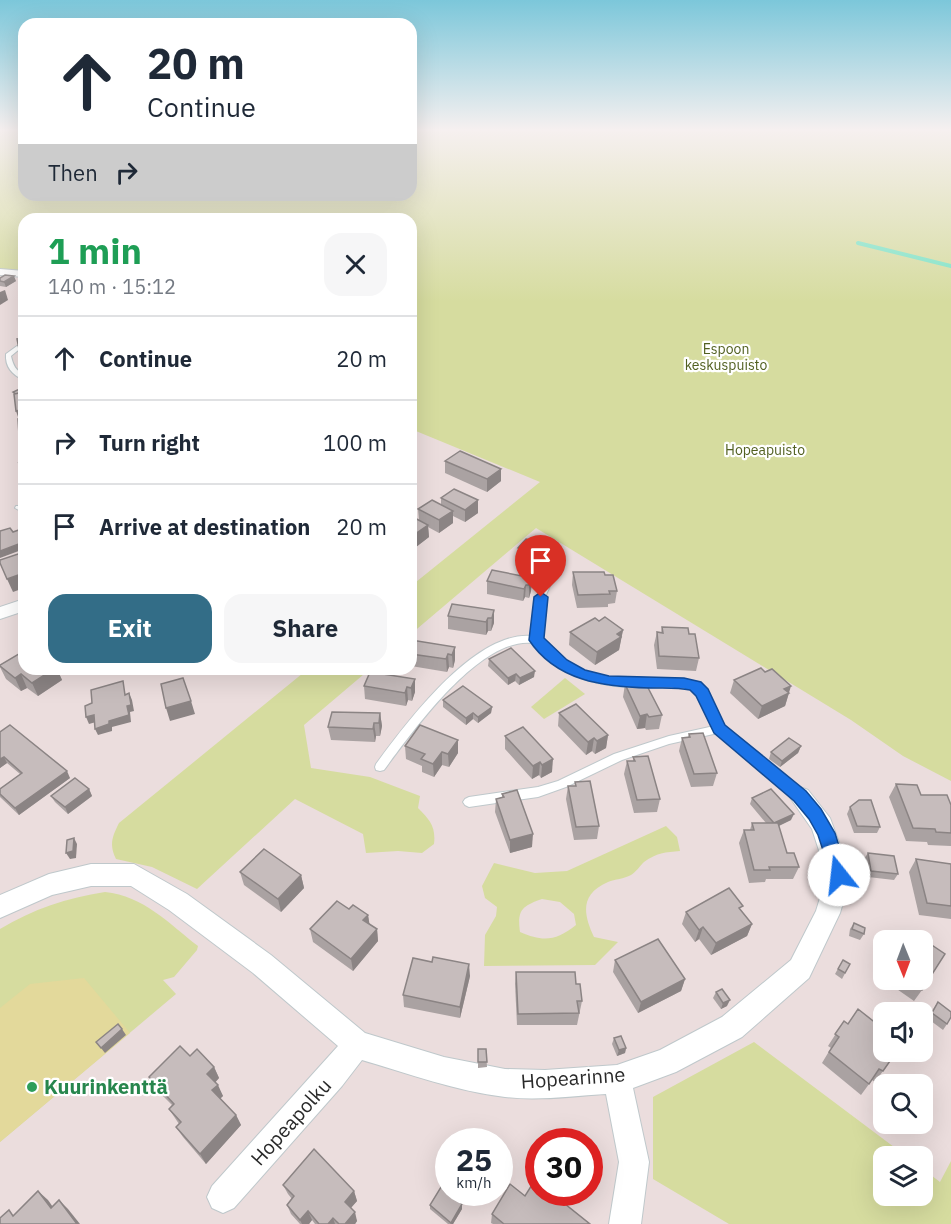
<!DOCTYPE html>
<html lang="en">
<head>
<meta charset="utf-8">
<style>
	body { margin:0; font-family:"IBM Plex Sans",sans-serif; background:#f6f6f7; color:#1f2937; height:100vh; display:flex; flex-direction:column; font-size:22px; white-space:nowrap }
	* { box-sizing:border-box; margin:0 }
	p { font-size:20px; color:#747a83 }
	.icon { flex:none; width:33px; height:33px; fill:none; stroke:currentColor; stroke-width:2; stroke-linecap:round; stroke-linejoin:round }
	.map { position:relative; flex:1; overflow:hidden }
	.side { position:absolute; left:18px; top:213px; width:399px; height:462px; display:flex; flex-direction:column; background:#fff; border-radius:18px; box-shadow:0 6px 24px #0002 }
	.side>* { flex:none }
	.banner { position:absolute; left:18px; top:18px; width:399px; height:183px; border-radius:18px; box-shadow:0 6px 24px #0002; background:#fff; color:#1f2937; overflow:hidden }
	.needle { width:39px; rotate:179deg }
	.tools { position:absolute; left:873px; top:930px; display:grid; gap:12px }
	.tools a { display:grid; place-items:center; width:60px; height:60px; border-radius:12px; background:#fff; box-shadow:0 6px 24px #0002; font-size:30px }
	.speed { position:absolute; left:435px; top:1128px; display:flex; gap:12px; font-size:30px; font-weight:700; text-align:center }
	.speed>* { display:grid; place-content:center; width:78px; height:78px; border-radius:50%; background:#fff; box-shadow:0 6px 24px #0002; line-height:1 }
	.speed small { font-size:15px; font-weight:400 }
	.speed .limit { border:9px solid #d22; background:#fff; color:#111 }
	.pin { position:absolute; display:grid; place-items:center; width:51px; height:51px; color:#fff; margin:-62px -26px; border-radius:50% 50% 50% 0; rotate:-45deg; box-shadow:0 0 6px #0007 }
	.pin .icon { rotate:45deg }
	.me { position:absolute; width:66px; margin:-33px; rotate:344deg; stroke-linejoin:round; filter:drop-shadow(0 0 4px #0008) }
	.turn { display:flex; align-items:center; gap:21px; height:126px; padding:0 30px; font-size:27px }
	.turn .icon { width:78px; height:78px; stroke-width:2.5 }
	.turn b { display:block; font-size:42px; line-height:51px }
	.then { display:flex; align-items:center; height:57px; padding:0 30px; background:#0003; gap:12px; font-size:22px }
	.round { display:grid; place-items:center; flex:none; width:63px; height:63px; border-radius:18px; background:#f6f6f7 }
	.summary { display:flex; align-items:center; justify-content:space-between; height:102px; padding:0 30px }
	h1 { font-size:36px; font-weight:800; line-height:45px; color:#1e9e55 }
	.primary-button { display:flex; gap:12px; margin-top:auto; padding:12px 30px }
	.primary-button a { flex:1; height:69px; border-radius:18px; background:#336d87; color:#fff; font-size:24px; font-weight:800; line-height:69px; text-align:center }
	.primary-button a+a { background:#f6f6f7; color:#1f2937 }
	ul { padding:0; list-style:none }
	li { display:flex; align-items:center; gap:18px; height:84px; padding:0 30px; border-top:2px solid #e0e1e3 }
	li div { flex:1 }
	li b { display:block; font-size:22px }
	li em { font-style:normal }
	.map>svg:first-child { display:block }
	.green { fill:#d6dc9f; fill-rule:evenodd }
	.pitch { fill:#e3d99b }
	.lines { fill:none; stroke-linecap:round; stroke-linejoin:round }
	.stream { stroke:#7ae3c4; stroke-width:4 }
	.service-casing { stroke:#bfc8cb; stroke-width:2 }
	.minor-casing { stroke:#bfc8cb; stroke-width:2 }
	.service { fill:#fff; fill-rule:evenodd }
	.minor { fill:#fff; fill-rule:evenodd }
	.wall { fill:#aaa2a2 }
	.shaded-wall { fill:#8b8484 }
	.building { fill:#c6bcbc; stroke:#8b8484; stroke-width:1.5 }
	.route { fill:#1a73e8; stroke:#114b97; stroke-width:1.5 }
	.leisure-dot { fill:#2e9e5b; stroke:#fff; stroke-width:2 }
	.labels { text-anchor:middle; stroke-width:4.5; stroke-linejoin:round; paint-order:stroke }
	.far-park-label { font-size:14px; fill:#526021; stroke:#fff }
	.near-street-label { font-size:20px; fill:#2a2a2a; stroke:#fff }
	.near-leisure-label { font-size:20px; font-weight:bold; fill:#27864d; stroke:#fff; text-anchor:start }
</style>
</head>
<body>
<div class="map">
<svg width="951" height="1224" viewBox="0 0 951 1224">
	<rect width="100%" height="100%" fill="#ebdddd"/>
	<g class="green">
		<polygon points="0,131 24,131 24,195 411,195 411,131 951,131 951,781 903,756 851,720 536,528 411,634 411,586 540,482 411,429 411,219 24,219 24,273 0,271"/>
		<path d="M 308,669 L 370,669 L 304,725 L 311,768 L 370,777 L 420,796 L 418,808 C 430,820 436,827 434,844 L 422,853 L 398,851 L 366,853 L 363,834 L 295,799 L 197,889 L 152,867 L 116,859 C 109,845 112,837 119,823 Z"/>
		<polygon points="565,678 585,694 544,719 531,707"/>
		<path d="M 666,826 L 677,837 L 680,851 C 666,852 656,853 644,862 C 640,866 636,872 631,875 C 624,879 615,879 608,882 C 580,894 583,914 594,937 L 618,942 L 595,965 L 484,966 L 485,935 L 496,916 L 497,907 L 485,898 L 482,886 L 494,863 L 535,873 L 567,871 ZM 542,899 L 560,902 L 574,914 L 576,925 C 556,941 543,942 520,932 C 517,910 522,906 542,899 Z"/>
		<path d="M 105,892 C 144,896 168,923 198,946 L 197,950 L 174,977 L 163,980 L 176,994 L 0,1142 L 0,929 C 33,909 67,898 105,892 Z"/>
		<polygon points="754,1042 906,1156 884,1156 884,1196 922,1196 923,1169 940,1182 951,1161 951,1224 729,1224 653,1179 653,1097"/>
	</g>
	<polygon class="pitch" points="84,978 130,1033 0,1142 0,1008 30,984"/>
	<g class="lines">
		<polyline class="stream" points="858,243 951,266"/>
		<g class="service-casing">
			<g id="service">
				<path d="M 17,346 L 22,347 L 11,356 C 13,365 16,371 24,375 L 24,380 C 12,375 5,366 6,354 Z"/>
				<polygon points="16,506 19,506 24,508 24,513 15,508"/>
				<path d="M 550,574 L 554,577 L 545,597 L 541,639 L 572,665 L 594,675 L 632,680 L 684,679 L 698,683 L 706,690 L 724,726 L 804,793 L 806,796 L 804,799 L 800,801 L 796,799 L 718,733 L 669,744 L 622,760 L 566,787 L 538,797 L 469,807 L 465,805 L 463,802 L 465,799 L 469,797 L 538,787 L 558,781 L 614,754 L 669,736 L 714,726 C 706,712 701,691 684,687 C 645,687 599,692 565,670 C 553,662 544,652 533,643 C 480,636 412,732 384,770 L 380,771 L 376,770 L 375,767 L 376,764 C 406,723 475,630 532,636 C 534,619 535,584 550,574 Z"/>
			</g>
		</g>
		<g class="minor-casing">
			<g id="minor">
				<polygon points="0,269 24,271 24,277 0,275"/>
				<polygon points="24,599 24,611 0,619 0,607"/>
				<path d="M 800,787 L 808,790 L 830,818 L 851,875 L 840,913 L 809,978 L 742,1037 L 676,1072 L 633,1088 L 649,1162 L 641,1224 L 609,1224 L 619,1162 L 606,1094 C 572,1096 538,1101 505,1097 C 456,1091 409,1074 362,1060 L 342,1086 L 234,1208 L 223,1213 L 212,1208 L 207,1197 L 212,1186 L 338,1046 L 253,973 L 169,910 L 131,886 L 91,886 L 52,895 L 0,918 L 0,895 L 49,874 L 91,864 L 134,864 L 187,894 L 271,955 L 365,1033 L 444,1057 L 505,1069 L 545,1070 L 617,1065 L 660,1050 L 722,1017 L 791,960 L 816,911 L 827,875 L 812,829 L 789,796 L 792,790 Z"/>
			</g>
		</g>
		<use href="#service" class="service"/>
		<use href="#minor" class="minor"/>
	</g>
	<g class="wall">
		<polygon points="0,278 16,281 6,287 0,286"/>
		<polygon points="24,461 24,476 19,463"/>
		<polygon points="445,461 501,481 487,492 445,473"/>
		<polygon points="441,498 478,500 478,513 465,522 453,516 453,523 439,533 428,527 429,537 416,547 411,544 411,516 419,520 418,509 441,505"/>
		<polygon points="526,539 561,563 550,571 518,561 518,548"/>
		<polygon points="573,572 605,575 617,591 615,603 608,604 608,607 577,608 572,585"/>
		<polygon points="532,578 531,591 529,598 525,597 523,601 487,594 487,581"/>
		<polygon points="494,610 494,623 491,631 488,631 486,635 448,629 448,616"/>
		<polygon points="599,621 623,630 619,650 595,665 569,645 570,632"/>
		<polygon points="662,627 689,634 699,658 696,671 657,669 654,645 657,632 661,633"/>
		<polygon points="411,641 455,647 455,660 453,668 449,667 447,672 411,666"/>
		<polygon points="489,659 534,677 519,685 515,681 508,685 488,666"/>
		<polygon points="0,665 24,669 57,669 62,680 38,696 27,688 21,691 6,679 0,667"/>
		<polygon points="415,679 415,692 412,701 408,700 406,706 365,699 364,686"/>
		<polygon points="734,680 789,693 785,706 758,719 730,693"/>
		<polygon points="625,684 662,715 659,729 646,730 645,728 637,729 623,697"/>
		<polygon points="443,700 492,707 491,713 478,723 473,719 466,725 443,707"/>
		<polygon points="380,713 382,726 380,736 376,736 375,742 331,740 328,727"/>
		<polygon points="559,713 608,735 606,748 595,754 592,751 586,755 558,726"/>
		<polygon points="0,732 70,778 19,815 0,797 0,789 20,774 7,763 0,768"/>
		<polygon points="689,734 717,773 713,786 691,787 679,751 682,738 688,737"/>
		<polygon points="505,736 552,772 541,778 539,775 532,779 505,749"/>
		<polygon points="405,746 458,753 449,767 442,765 434,777 422,772 422,766 406,759"/>
		<polygon points="801,746 798,753 780,767 769,759 771,752"/>
		<polygon points="633,757 660,799 657,812 634,813 624,774 627,761 633,761"/>
		<polygon points="575,782 599,826 597,839 574,840 566,799 568,786 575,786"/>
		<polygon points="896,784 921,795 951,805 951,846 928,845 927,842 906,841 889,797"/>
		<polygon points="89,789 92,796 68,814 55,802 51,796"/>
		<polygon points="502,794 532,847 510,853 495,812 496,799 502,797"/>
		<polygon points="752,798 791,820 779,826 787,853 799,867 793,879 766,879 765,882 749,883 739,843 744,830 750,830 752,823 766,823 750,804"/>
		<polygon points="850,807 880,827 877,833 854,833 847,814"/>
		<polygon points="868,853 898,874 894,880 868,877 864,859"/>
		<polygon points="916,859 951,864 951,919 919,915 909,872"/>
		<polygon points="240,872 301,875 304,888 281,912 244,885"/>
		<polygon points="349,909 368,915 369,924 377,929 378,941 353,971 313,942 310,929"/>
		<polygon points="741,910 752,924 747,936 711,955 699,939 695,942 682,924 686,912"/>
		<polygon points="854,923 864,934 860,940 849,936 850,929"/>
		<polygon points="615,960 685,979 681,991 638,1013 613,972"/>
		<polygon points="843,960 850,964 842,979 835,974"/>
		<polygon points="432,962 470,976 460,1018 404,1007 403,995"/>
		<polygon points="516,972 576,984 582,1001 577,1025 517,1025 515,984"/>
		<polygon points="884,973 884,980 922,980 922,990 914,1001 881,978"/>
		<polygon points="716,992 727,1006 721,1009 713,998"/>
		<polygon points="938,1002 947,1024 943,1030 927,1018"/>
		<polygon points="844,1021 848,1024 882,1027 884,1025 885,1058 883,1071 875,1082 872,1080 861,1095 822,1063 831,1048 828,1046"/>
		<polygon points="614,1038 626,1048 625,1053 617,1056 612,1044"/>
		<polygon points="478,1049 486,1049 487,1067 478,1068"/>
		<polygon points="190,1056 214,1067 219,1078 215,1082 223,1096 220,1098 236,1115 241,1125 206,1164 183,1137 176,1127 179,1124 169,1109 172,1105 155,1088 149,1077"/>
		<polygon points="283,1185 354,1191 357,1201 351,1208 357,1221 355,1224 315,1224 312,1220 309,1224 300,1224 291,1214 287,1205 292,1199 288,1194"/>
		<polygon points="525,1196 590,1224 493,1224 491,1223 492,1214"/>
		<polygon points="462,1204 462,1209 453,1224 448,1224 430,1209 430,1205"/>
	</g>
	<g class="shaded-wall">
		<polygon points="14,276 16,281 6,287 4,282"/>
		<polygon points="5,290 8,300 0,305 0,292"/>
		<polygon points="24,348 24,359 23,360 19,349"/>
		<polygon points="24,409 24,422 20,423 16,411"/>
		<polygon points="24,434 24,446 19,435"/>
		<polygon points="501,469 501,481 487,492 487,479"/>
		<polygon points="478,500 478,513 465,522 465,510"/>
		<polygon points="453,511 453,523 439,533 439,520"/>
		<polygon points="428,525 429,537 416,547 415,534"/>
		<polygon points="24,542 24,549 0,558 0,551"/>
		<polygon points="562,550 561,563 550,571 551,559"/>
		<polygon points="24,573 24,588 13,592 7,579"/>
		<polygon points="532,578 531,591 529,598 529,585"/>
		<polygon points="526,585 525,597 523,601 524,589"/>
		<polygon points="494,610 494,623 491,631 492,618"/>
		<polygon points="488,618 488,631 486,635 486,622"/>
		<polygon points="623,630 619,650 595,665 597,652 617,634"/>
		<polygon points="455,647 455,660 453,668 452,655"/>
		<polygon points="448,654 449,667 447,672 446,659"/>
		<polygon points="54,669 57,669 62,680 38,696 32,683"/>
		<polygon points="535,671 534,677 519,685 520,678"/>
		<polygon points="21,674 27,688 21,691 15,678"/>
		<polygon points="516,674 515,681 508,685 508,678"/>
		<polygon points="415,679 415,692 412,701 411,688"/>
		<polygon points="791,686 785,706 758,719 762,706 784,689"/>
		<polygon points="407,687 408,700 406,706 405,693"/>
		<polygon points="129,693 132,700 134,711 130,712 131,722 112,727 112,731 98,735 95,729 109,721 127,706"/>
		<polygon points="191,701 195,714 170,721 166,708"/>
		<polygon points="492,707 491,713 478,723 478,717"/>
		<polygon points="380,713 382,726 380,736 379,723"/>
		<polygon points="473,713 473,719 466,725 466,718"/>
		<polygon points="647,714 645,728 637,729 640,716"/>
		<polygon points="94,715 96,722 89,724 86,717"/>
		<polygon points="374,723 376,736 375,742 373,729"/>
		<polygon points="608,735 606,748 595,754 597,741"/>
		<polygon points="594,738 592,751 586,755 588,742"/>
		<polygon points="458,740 458,753 449,767 448,754"/>
		<polygon points="801,746 798,753 780,767 782,761"/>
		<polygon points="442,752 442,765 434,777 433,764"/>
		<polygon points="4,757 7,763 0,768 0,759"/>
		<polygon points="553,759 552,772 541,778 542,765"/>
		<polygon points="540,762 539,775 532,779 533,766"/>
		<polygon points="67,771 70,778 19,815 15,808"/>
		<polygon points="89,789 92,796 68,814 65,807"/>
		<polygon points="794,814 791,820 772,829 774,823"/>
		<polygon points="533,834 532,847 510,853 510,840"/>
		<polygon points="74,838 77,844 76,858 70,859 66,853"/>
		<polygon points="301,875 304,888 281,912 278,899"/>
		<polygon points="368,915 370,927 363,920"/>
		<polygon points="752,924 747,936 711,955 716,943"/>
		<polygon points="703,927 699,939 695,942 699,930"/>
		<polygon points="377,929 378,941 353,971 351,959"/>
		<polygon points="469,964 470,976 460,1018 460,1007"/>
		<polygon points="685,979 681,991 638,1013 641,1002"/>
		<polygon points="730,1000 727,1006 721,1009 723,1003"/>
		<polygon points="122,1029 126,1035 105,1053 101,1048"/>
		<polygon points="626,1048 625,1053 617,1056 619,1050"/>
		<polygon points="214,1067 219,1078 213,1085 207,1074"/>
		<polygon points="218,1085 223,1096 218,1101 212,1090"/>
		<polygon points="236,1115 241,1125 206,1164 200,1154"/>
		<polygon points="38,1191 48,1200 60,1217 51,1208"/>
		<polygon points="354,1191 357,1201 348,1211 345,1202"/>
		<polygon points="59,1200 68,1209 80,1224 77,1224"/>
		<polygon points="462,1204 462,1209 453,1224 451,1224"/>
		<polygon points="308,1211 312,1220 309,1224 302,1224 300,1220"/>
		<polygon points="355,1212 357,1221 355,1224 345,1224"/>
		<polygon points="333,1218 335,1224 328,1224"/>
	</g>
	<g class="building">
		<polygon points="5,275 14,276 4,282 0,281 0,278"/>
		<polygon points="24,338 24,348 19,349 17,339"/>
		<polygon points="24,387 24,392 16,394 13,392"/>
		<polygon points="24,392 24,409 16,411 14,394"/>
		<polygon points="24,418 24,434 19,435 18,419"/>
		<polygon points="460,451 501,469 487,479 445,461"/>
		<polygon points="24,461 24,466 19,463"/>
		<polygon points="454,489 478,500 465,510 441,498"/>
		<polygon points="432,500 453,511 439,520 418,509"/>
		<polygon points="411,516 428,525 415,534 411,532"/>
		<polygon points="10,528 13,532 24,528 24,542 0,551 0,531"/>
		<polygon points="526,539 562,550 551,559 518,548"/>
		<polygon points="24,552 24,573 7,579 0,563 0,560"/>
		<polygon points="492,570 532,578 529,585 526,585 524,589 487,581"/>
		<polygon points="573,572 604,572 605,575 613,575 617,591 609,591 610,594 578,595"/>
		<polygon points="452,604 494,610 492,618 488,618 486,622 448,616"/>
		<polygon points="605,617 623,630 617,634 621,637 597,652 570,632 595,618 599,621"/>
		<polygon points="662,627 688,628 689,634 695,634 699,658 659,656 657,632 663,633"/>
		<polygon points="411,640 455,647 452,655 448,654 446,659 411,654"/>
		<polygon points="511,648 535,671 520,678 516,674 508,678 489,659"/>
		<polygon points="22,652 24,653 24,669 54,669 32,683 21,674 15,678 0,666 0,665"/>
		<polygon points="761,668 765,672 772,669 791,686 784,689 789,693 762,706 734,680"/>
		<polygon points="370,672 415,679 411,688 407,687 405,693 364,686"/>
		<polygon points="183,678 191,701 166,708 161,684"/>
		<polygon points="644,680 662,715 649,717 647,714 640,716 625,684"/>
		<polygon points="123,681 125,695 129,693 131,705 127,706 129,715 109,721 109,724 95,729 94,715 86,717 85,706 92,703 91,690"/>
		<polygon points="463,686 492,707 478,717 473,713 466,718 443,700"/>
		<polygon points="576,704 608,735 597,741 594,738 588,742 559,713"/>
		<polygon points="332,712 380,713 379,723 374,723 373,729 328,727"/>
		<polygon points="10,725 67,771 15,808 0,794 0,789 22,773 4,757 0,759 0,732"/>
		<polygon points="420,725 458,740 448,754 442,752 433,764 421,759 425,754 405,746"/>
		<polygon points="523,727 553,759 542,765 540,762 533,766 505,736"/>
		<polygon points="703,733 717,773 694,774 682,738 690,737 689,734"/>
		<polygon points="789,738 801,746 782,761 771,752"/>
		<polygon points="648,756 660,799 637,800 627,761 635,761 633,757"/>
		<polygon points="75,778 89,789 65,807 51,796"/>
		<polygon points="590,781 599,826 576,827 568,786 576,786 575,782"/>
		<polygon points="896,784 917,785 921,795 947,795 951,805 951,833 936,832 935,829 913,828"/>
		<polygon points="771,789 794,814 774,823 752,798"/>
		<polygon points="517,790 533,834 510,840 496,799 504,797 502,794"/>
		<polygon points="859,800 871,800 880,827 857,826 850,807"/>
		<polygon points="752,823 778,823 787,853 794,853 799,867 769,867 770,870 754,870 744,830 754,830"/>
		<polygon points="74,838 73,851 66,853 67,840"/>
		<polygon points="264,849 301,875 278,899 240,872"/>
		<polygon points="868,853 894,856 898,874 871,871"/>
		<polygon points="916,859 951,864 951,906 927,903"/>
		<polygon points="729,888 743,906 739,908 752,924 716,943 703,927 699,930 686,912"/>
		<polygon points="337,901 349,909 353,905 368,915 363,920 377,929 351,959 310,929"/>
		<polygon points="854,923 865,928 864,934 852,929"/>
		<polygon points="911,931 945,954 922,990 908,980 922,980 922,940 905,940"/>
		<polygon points="658,939 685,979 641,1002 615,960"/>
		<polygon points="433,957 469,964 460,1007 403,995 413,958 432,962"/>
		<polygon points="843,960 850,964 845,973 838,969"/>
		<polygon points="516,972 575,972 576,984 580,984 582,1001 577,1001 579,1013 518,1014"/>
		<polygon points="722,989 730,1000 723,1003 716,992"/>
		<polygon points="938,1002 951,1012 951,1017 947,1024 932,1013"/>
		<polygon points="858,1009 882,1028 884,1025 884,1052 890,1052 885,1058 890,1061 883,1071 879,1069 869,1084 829,1052 839,1037 835,1034 844,1021 848,1024"/>
		<polygon points="118,1024 122,1029 101,1048 96,1042"/>
		<polygon points="621,1036 626,1048 619,1050 614,1038"/>
		<polygon points="180,1046 190,1056 197,1049 214,1067 207,1074 218,1085 212,1090 236,1115 200,1154 176,1127 181,1122 169,1109 174,1104 149,1077"/>
		<polygon points="478,1049 486,1049 487,1062 478,1062"/>
		<polygon points="314,1149 354,1191 345,1202 355,1212 345,1224 339,1224 333,1218 328,1224 319,1224 308,1211 300,1220 287,1205 294,1196 283,1185"/>
		<polygon points="535,1180 538,1183 538,1192 550,1192 590,1224 504,1224 492,1214 510,1184 525,1196"/>
		<polygon points="441,1187 462,1204 451,1223 430,1205"/>
		<polygon points="38,1191 51,1208 59,1200 77,1224 0,1224 0,1218 9,1210 13,1216"/>
	</g>
	<linearGradient id="sky" x2="0" y2="1"><stop stop-color="#7cc7da"/><stop offset="0.43" stop-color="#f6f0f0"/><stop offset="1" stop-color="#f6f0f0" stop-opacity="0"/></linearGradient>
	<rect width="951" height="302" fill="url(#sky)"/>
	<path class="route" d="M 541,592 L 548,597 L 544,638 L 567,660 L 585,670 L 609,676 L 684,678 L 701,682 L 708,689 L 725,725 L 806,791 L 821,809 L 835,833 L 848,875 L 846,881 L 839,883 L 833,881 L 818,835 L 809,819 L 794,801 L 714,733 L 696,696 L 690,690 C 677,687 662,688 649,688 C 604,687 556,681 529,640 L 534,597 Z"/>
	<circle class="leisure-dot" cx="32" cy="1087" r="6"/>
	<g class="labels">
		<g class="far-park-label">
			<text x="726" y="354">Espoon<tspan x="726" dy="16">keskuspuisto</tspan></text>
			<text x="765" y="455">Hopeapuisto</text>
		</g>
		<g class="near-street-label">
			<text transform="translate(573 1078) rotate(-4)" y="7">Hopearinne</text>
			<text transform="translate(291 1122) rotate(-48)" y="7">Hopeapolku</text>
		</g>
		<g class="near-leisure-label">
			<text x="44" y="1094">Kuurinkenttä</text>
		</g>
	</g>
</svg>
<div class="tools">
<a><svg class="needle" viewBox="-14 -14 28 28"><path d="M0-13l5 13h-10z" fill="#e53935"/><path d="M0 13l5-13h-10z" fill="#747a83"/></svg></a>
<a><svg class="icon" aria-label="sound" viewBox="0 0 24 24"><path d="M4 9h4l5-4v14l-5-4H4zM17 9q2 3 0 6"/></svg></a>
<a><svg class="icon" aria-label="search" viewBox="0 0 24 24"><circle cx="10" cy="10" r="6"/><path d="M15 15l6 6"/></svg></a>
<a><svg class="icon" aria-label="layers" viewBox="0 0 24 24"><path d="M12 4l9 5-9 5-9-5zM3 14l9 5 9-5"/></svg></a>
</div>
<div class="speed"><div>25<small>km/h</small></div><div class="limit">30</div></div>
<div class="pin" style="left:541px;top:597px;background:#d93025"><svg class="icon" aria-label="arrive" viewBox="0 0 24 24"><path d="M6 21V4h12l-3 4 3 4H6"/></svg></div>
<svg class="me" style="left:839px;top:875px" viewBox="-20 -20 40 40"><circle r="19" fill="#fff"/><path d="M0-13L10 11 0 6-10 11z" fill="#1a73e8"/></svg>
<div class="banner">
<div class="turn"><svg class="icon" aria-label="ahead" viewBox="0 0 24 24"><path d="M12 20V5M6 11l6-6 6 6"/></svg><div><b>20 m</b>Continue</div></div>
<div class="then">Then<svg class="icon" aria-label="right" viewBox="0 0 24 24"><path d="M7 20v-9h11M14 6l5 5-5 5"/></svg></div>
</div>
<section class="side">
<div class="summary"><div><h1>1 min</h1><p>140 m · 15:12</p></div><a class="round"><svg class="icon" aria-label="close" viewBox="0 0 24 24"><path d="M6 6l12 12M18 6L6 18"/></svg></a></div>
<ul>
<li><svg class="icon" aria-label="ahead" viewBox="0 0 24 24"><path d="M12 20V5M6 11l6-6 6 6"/></svg><div><b>Continue</b></div><em>20 m</em></li>
<li><svg class="icon" aria-label="right" viewBox="0 0 24 24"><path d="M7 20v-9h11M14 6l5 5-5 5"/></svg><div><b>Turn right</b></div><em>100 m</em></li>
<li><svg class="icon" aria-label="arrive" viewBox="0 0 24 24"><path d="M6 21V4h12l-3 4 3 4H6"/></svg><div><b>Arrive at destination</b></div><em>20 m</em></li>
</ul>
<div class="primary-button"><a>Exit</a><a>Share</a></div>
</section>
</div>
</body>
</html>
